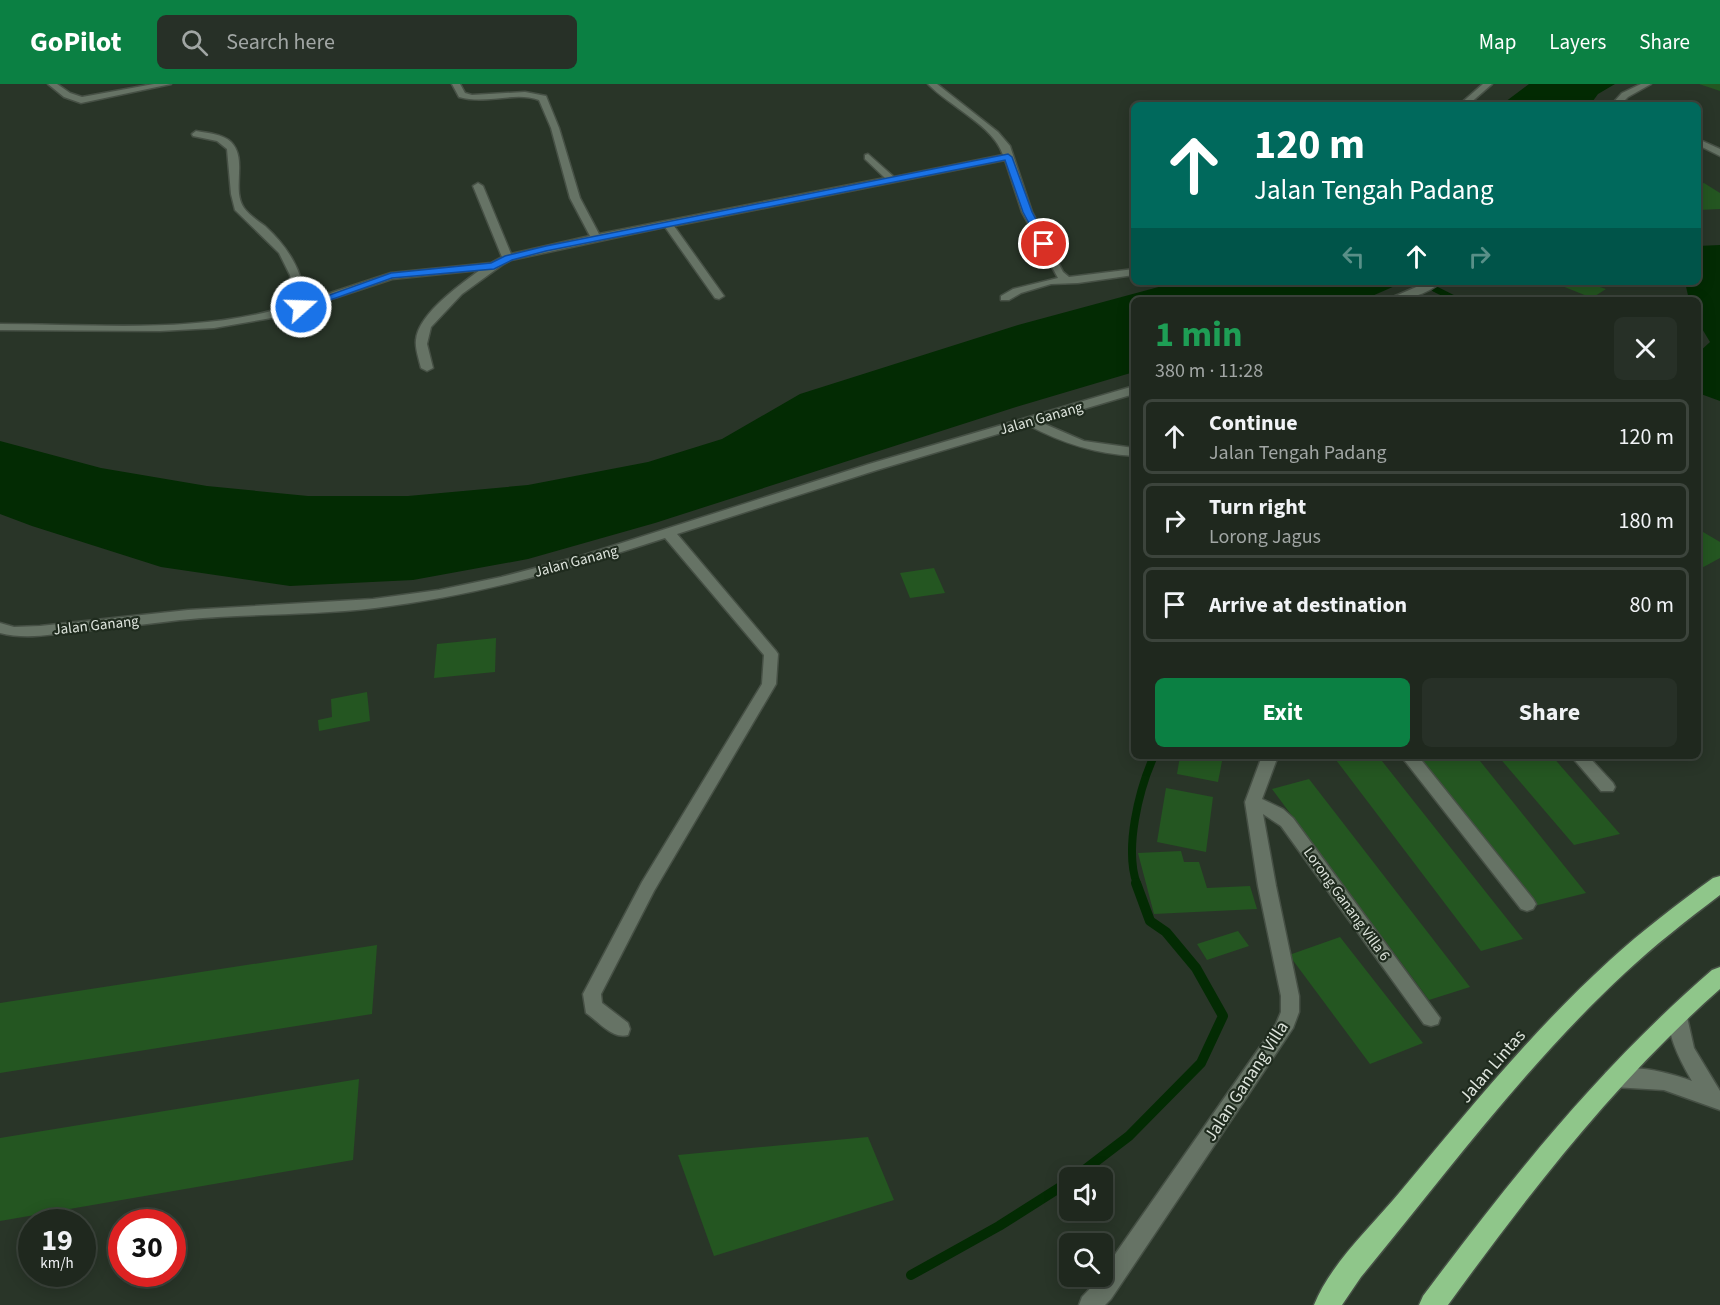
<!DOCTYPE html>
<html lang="en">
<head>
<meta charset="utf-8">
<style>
	body { margin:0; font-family:"Source Sans 3",sans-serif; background:#273027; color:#f1f3f6; height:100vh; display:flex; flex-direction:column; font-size:22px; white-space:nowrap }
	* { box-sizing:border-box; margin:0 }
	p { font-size:20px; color:#a1a6a4 }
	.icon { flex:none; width:33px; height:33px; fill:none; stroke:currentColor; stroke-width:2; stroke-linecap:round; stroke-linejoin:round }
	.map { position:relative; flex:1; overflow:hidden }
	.panel { position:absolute; left:1131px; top:213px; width:570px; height:462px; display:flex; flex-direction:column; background:#1f281e; border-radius:9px; box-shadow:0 3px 15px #0003,0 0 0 2px #3c443c }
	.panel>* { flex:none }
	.guide { position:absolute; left:1131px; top:18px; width:570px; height:183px; border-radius:9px; box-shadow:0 3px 15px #0003,0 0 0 2px #3c443c; background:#00695c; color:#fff; overflow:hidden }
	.tools { position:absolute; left:1059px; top:1083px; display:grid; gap:12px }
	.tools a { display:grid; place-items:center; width:54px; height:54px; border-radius:9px; background:#1f281e; box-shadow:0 3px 15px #0003,0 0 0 2px #3c443c; font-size:30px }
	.speed { position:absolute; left:18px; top:1125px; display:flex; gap:12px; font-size:30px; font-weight:700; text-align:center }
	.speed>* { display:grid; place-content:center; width:78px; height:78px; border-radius:50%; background:#1f281e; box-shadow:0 3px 15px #0003,0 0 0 2px #3c443c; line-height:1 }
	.speed small { font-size:15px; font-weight:400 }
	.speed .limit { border:9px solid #d22; background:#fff; color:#111 }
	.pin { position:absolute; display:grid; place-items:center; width:51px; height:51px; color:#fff; margin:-26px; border:3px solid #fff; border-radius:50%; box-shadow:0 2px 6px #0007 }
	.me { position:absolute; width:66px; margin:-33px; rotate:70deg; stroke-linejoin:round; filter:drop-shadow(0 0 4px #0008) }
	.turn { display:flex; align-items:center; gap:21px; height:126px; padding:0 24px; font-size:27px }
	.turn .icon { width:78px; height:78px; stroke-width:2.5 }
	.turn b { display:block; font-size:42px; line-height:51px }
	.lanes { display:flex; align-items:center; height:57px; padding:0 24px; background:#0003; justify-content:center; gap:30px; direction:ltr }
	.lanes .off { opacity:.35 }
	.round { display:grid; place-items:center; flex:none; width:63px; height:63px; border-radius:9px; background:#273027 }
	.headline { display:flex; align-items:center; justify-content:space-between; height:102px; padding:0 24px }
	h1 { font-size:36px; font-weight:700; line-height:45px; color:#1e9e55 }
	.cta { display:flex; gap:12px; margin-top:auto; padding:12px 24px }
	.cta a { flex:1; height:69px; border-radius:9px; background:#0b8043; color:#fff; font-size:24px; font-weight:700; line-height:69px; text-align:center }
	.cta a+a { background:#273027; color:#f1f3f6 }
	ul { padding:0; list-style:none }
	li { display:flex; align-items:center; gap:18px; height:75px; margin:0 12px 9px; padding:0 12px; border:3px solid #3c443c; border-radius:9px }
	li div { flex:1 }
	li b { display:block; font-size:22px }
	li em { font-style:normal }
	header { display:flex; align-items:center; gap:36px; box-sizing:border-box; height:84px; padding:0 30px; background:#0b8043; color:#fff }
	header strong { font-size:28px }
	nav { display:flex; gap:33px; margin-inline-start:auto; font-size:21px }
	.search { width:420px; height:54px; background:#273027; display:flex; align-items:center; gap:15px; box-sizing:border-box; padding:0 21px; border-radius:9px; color:#a1a6a4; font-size:22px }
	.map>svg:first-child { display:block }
	.water { fill:#032b03 }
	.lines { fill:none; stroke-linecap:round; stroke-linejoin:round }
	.stream-far3 { stroke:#032b03; stroke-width:4.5 }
	.stream-far2 { stroke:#032b03; stroke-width:6 }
	.stream-far1 { stroke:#032b03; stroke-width:8 }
	.stream { stroke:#032b03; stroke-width:10 }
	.building { fill:#245621 }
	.minor-casing { stroke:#465045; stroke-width:3 }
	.highway-casing { stroke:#465045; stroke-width:3 }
	.minor { fill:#667365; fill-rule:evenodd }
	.highway { fill:#8fc68a; fill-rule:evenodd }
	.route { fill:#1a73e8; stroke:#114b97; stroke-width:1.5 }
	.labels { text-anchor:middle; stroke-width:4.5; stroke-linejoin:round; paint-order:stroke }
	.street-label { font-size:15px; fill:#dde4dc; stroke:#1f2b1e }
	.near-street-label { font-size:18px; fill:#dde4dc; stroke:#1f2b1e }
</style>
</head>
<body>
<header>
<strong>GoPilot</strong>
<div class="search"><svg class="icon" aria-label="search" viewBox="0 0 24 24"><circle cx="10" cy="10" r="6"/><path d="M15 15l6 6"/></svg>Search here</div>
<nav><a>Map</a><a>Layers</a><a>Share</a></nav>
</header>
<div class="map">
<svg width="1720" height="1221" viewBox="0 0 1720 1221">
	<rect width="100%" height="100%" fill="#293528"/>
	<g class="water">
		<polygon points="1529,0 1615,0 1598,10 1590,21 1501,21"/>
		<polygon points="1720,161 1720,317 1698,309 1698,269 1710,258 1698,238 1698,216 1689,216 1685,198 1698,198 1698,162"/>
		<polygon points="1177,198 1404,198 1363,216 1134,216 1134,288 1016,323 655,439 528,475 413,496 290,502 161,483 32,442 0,430 0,357 101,384 207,402 308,412 408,412 528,401 648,378 722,355 800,310 1018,241"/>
	</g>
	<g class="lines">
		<polyline class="stream-far3" points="1420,198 1438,207"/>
		<polyline class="stream-far2" points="1435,205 1457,216"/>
		<path class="stream-far1" d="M 1137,800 C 1124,765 1139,705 1154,672"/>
		<g class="stream">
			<polyline points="1074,1094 1129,1052 1201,979 1223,932 1196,884 1166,848 1150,837 1136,799"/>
			<polyline points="911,1191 999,1142 1070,1097"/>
		</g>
	</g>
	<g class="building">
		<polygon points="1699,0 1720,0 1720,7"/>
		<polygon points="1704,99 1720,109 1720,125 1698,126 1698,100"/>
		<polygon points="1552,198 1599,198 1594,201 1606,205 1592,214"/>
		<polygon points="1698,445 1720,458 1720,474 1698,486"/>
		<polygon points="934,484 945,509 910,514 900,489"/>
		<polygon points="496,554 495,588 434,594 437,560"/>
		<polygon points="367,608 370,637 319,647 318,636 332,633 331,615"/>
		<polygon points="1180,672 1223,672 1218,698 1177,690"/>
		<polygon points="1333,672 1378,672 1523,855 1481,867"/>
		<polygon points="1419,672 1476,672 1586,809 1534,822"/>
		<polygon points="1498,672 1552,672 1620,750 1574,761"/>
		<polygon points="1309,695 1470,903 1429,916 1272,705"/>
		<polygon points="1166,704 1213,713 1206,768 1157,758"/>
		<polygon points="1181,767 1184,778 1199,778 1207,804 1250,802 1257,825 1154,830 1138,769"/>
		<polygon points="1238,847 1249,862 1207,876 1197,860"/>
		<polygon points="1340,853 1423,959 1370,980 1289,871"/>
		<polygon points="377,861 372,930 0,989 0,919"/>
		<polygon points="359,995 353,1076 0,1137 0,1054"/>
		<polygon points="868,1053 894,1116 714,1172 678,1071"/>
	</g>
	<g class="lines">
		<g class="minor-casing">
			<g id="minor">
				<polygon points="48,0 57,0 70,9 82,13 154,0 171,0 81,19 64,13"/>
				<path d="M 452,0 L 460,0 L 465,9 L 472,11 L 525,8 L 546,12 L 559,44 L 580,114 L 599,150 L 885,94 L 865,75 L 865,71 L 868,70 L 894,93 L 1003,71 C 994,42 949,22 928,0 L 937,0 L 998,48 L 1010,62 L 1032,128 L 1063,188 L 1069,193 L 1134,185 L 1134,191 L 1078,199 L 1051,200 L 1021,209 L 1009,216 L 1001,216 L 1001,212 L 1013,205 L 1058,194 L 1022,128 L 1005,76 L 674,142 L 724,212 L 719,215 L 715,214 L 665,143 L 511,176 L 502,181 L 462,210 L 431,243 L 427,260 L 433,284 L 427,287 L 421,284 C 419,275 415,265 416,256 C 418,230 461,200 480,186 L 392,195 L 277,233 L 214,244 L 160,247 L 0,246 L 0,240 C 97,240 202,251 295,220 L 290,191 L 279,169 L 235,126 L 231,110 L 227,65 L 217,57 L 193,52 L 192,50 L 196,47 C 207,49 223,50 231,58 C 248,75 231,105 244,124 C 249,131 258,137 265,142 C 288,163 302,186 306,217 L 391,189 L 491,179 L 502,173 L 473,102 L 478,99 L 483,102 L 511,170 L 590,152 L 570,114 L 551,44 L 539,16 C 514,7 487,21 459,13 Z"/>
				<polygon points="1483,0 1492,0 1468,21 1459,21"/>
				<polygon points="1641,0 1651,0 1628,13 1620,21 1611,21 1622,9"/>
				<polygon points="1698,55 1720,65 1720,72 1698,61"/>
				<path d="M 1428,198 L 1441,198 C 1427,211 1405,216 1386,216 Z"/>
				<path d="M 1134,302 L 1134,310 L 1040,338 L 1084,357 L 1134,364 L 1134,372 C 1095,370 1062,359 1028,341 L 877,386 L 677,450 L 776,567 L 778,570 L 776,600 L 654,807 L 601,910 L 602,919 L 628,939 L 630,945 L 628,951 C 613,956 598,937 586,929 L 583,910 L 642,798 L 762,600 L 764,571 L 665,454 C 570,485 474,512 375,524 C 310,532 245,529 180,536 C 147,540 114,544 81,547 C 54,550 26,556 0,549 L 0,539 L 14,543 L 40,542 L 188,526 L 373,515 L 439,506 L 501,493 L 581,472 L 869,380 Z"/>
				<polygon points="1262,672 1278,672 1262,715 1283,725 1293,734 1440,934 1438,940 1431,942 1424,940 1281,742 1263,730 1276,802 1299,912 1299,928 1293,944 1111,1215 1105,1221 1079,1221 1082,1213 1102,1192 1102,1189 1276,940 1281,928 1281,912 1258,802 1245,718"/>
				<polygon points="1401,672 1418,672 1533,815 1536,820 1533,825 1527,827 1521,825"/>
				<polygon points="1571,672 1588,672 1613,699 1615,703 1613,707 1601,707"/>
				<path d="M 1678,922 L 1685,924 L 1694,964 L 1720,1007 L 1720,1026 L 1664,1006 L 1613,1003 L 1606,1000 L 1603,994 L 1606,988 C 1632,979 1667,988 1692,997 C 1682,980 1662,944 1671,924 Z"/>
			</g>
		</g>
		<g class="highway-casing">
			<g id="highway">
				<path d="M 1720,792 L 1720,811 C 1687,836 1655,861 1625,889 C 1527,980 1446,1090 1361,1193 L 1342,1221 L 1314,1221 C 1331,1179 1370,1144 1399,1109 C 1466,1029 1532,947 1610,876 C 1642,847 1677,820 1713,794 Z"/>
				<path d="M 1720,883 L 1720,905 C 1615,998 1530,1108 1448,1221 L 1419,1221 L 1423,1212 C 1512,1093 1600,983 1712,886 Z"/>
			</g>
		</g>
		<use href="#minor" class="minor"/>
		<use href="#highway" class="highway"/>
	</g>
	<polygon class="route" points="1008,70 1012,73 1032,128 1049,160 1047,162 1041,162 1023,128 1005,76 546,167 512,176 494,185 392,194 305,225 296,223 391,189 491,179 505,172 546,162"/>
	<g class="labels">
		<g class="street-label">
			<text transform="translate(1041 334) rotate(-16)" y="5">Jalan Ganang</text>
			<text transform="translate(576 477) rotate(-15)" y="5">Jalan Ganang</text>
			<text transform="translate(96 541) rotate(-6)" y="5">Jalan Ganang</text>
			<text transform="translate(1347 820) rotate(54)" y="5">Lorong Ganang Villa 6</text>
		</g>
		<g class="near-street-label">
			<text transform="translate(1492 982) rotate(-49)" y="6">Jalan Lintas</text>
			<text transform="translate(1246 997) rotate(-57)" y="6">Jalan Ganang Villa</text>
		</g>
	</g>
</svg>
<div class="tools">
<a><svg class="icon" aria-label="sound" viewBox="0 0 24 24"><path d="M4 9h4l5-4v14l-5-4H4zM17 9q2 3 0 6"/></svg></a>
<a><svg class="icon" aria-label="search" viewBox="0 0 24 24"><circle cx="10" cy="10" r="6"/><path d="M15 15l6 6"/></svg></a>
</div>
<div class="speed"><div>19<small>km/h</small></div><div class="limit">30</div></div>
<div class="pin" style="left:1044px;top:160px;background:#d93025"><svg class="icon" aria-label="arrive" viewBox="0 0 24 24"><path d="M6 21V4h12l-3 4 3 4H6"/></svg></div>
<svg class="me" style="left:301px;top:223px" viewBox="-20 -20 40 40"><circle r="17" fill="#1a73e8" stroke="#fff" stroke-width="3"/><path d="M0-11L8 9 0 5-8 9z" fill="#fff"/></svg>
<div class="guide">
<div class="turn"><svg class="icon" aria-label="ahead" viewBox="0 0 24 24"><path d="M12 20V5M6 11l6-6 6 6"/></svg><div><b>120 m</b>Jalan Tengah Padang</div></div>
<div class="lanes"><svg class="icon off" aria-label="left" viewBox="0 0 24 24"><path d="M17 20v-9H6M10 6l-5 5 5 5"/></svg><svg class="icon" aria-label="ahead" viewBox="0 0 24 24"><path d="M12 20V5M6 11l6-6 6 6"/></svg><svg class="icon off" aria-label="right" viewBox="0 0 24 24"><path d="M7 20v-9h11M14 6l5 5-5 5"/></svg></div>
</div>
<section class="panel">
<div class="headline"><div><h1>1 min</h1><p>380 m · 11:28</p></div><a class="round"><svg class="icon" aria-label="close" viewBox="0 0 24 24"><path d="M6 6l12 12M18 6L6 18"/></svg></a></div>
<ul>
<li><svg class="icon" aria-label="ahead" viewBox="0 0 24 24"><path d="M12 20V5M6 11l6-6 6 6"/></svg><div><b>Continue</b><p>Jalan Tengah Padang</p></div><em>120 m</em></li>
<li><svg class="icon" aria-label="right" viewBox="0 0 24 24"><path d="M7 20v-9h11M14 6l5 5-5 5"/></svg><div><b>Turn right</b><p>Lorong Jagus</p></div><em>180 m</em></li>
<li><svg class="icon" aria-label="arrive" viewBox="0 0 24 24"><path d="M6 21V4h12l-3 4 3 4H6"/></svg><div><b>Arrive at destination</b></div><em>80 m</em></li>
</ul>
<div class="cta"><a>Exit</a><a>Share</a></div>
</section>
</div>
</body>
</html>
